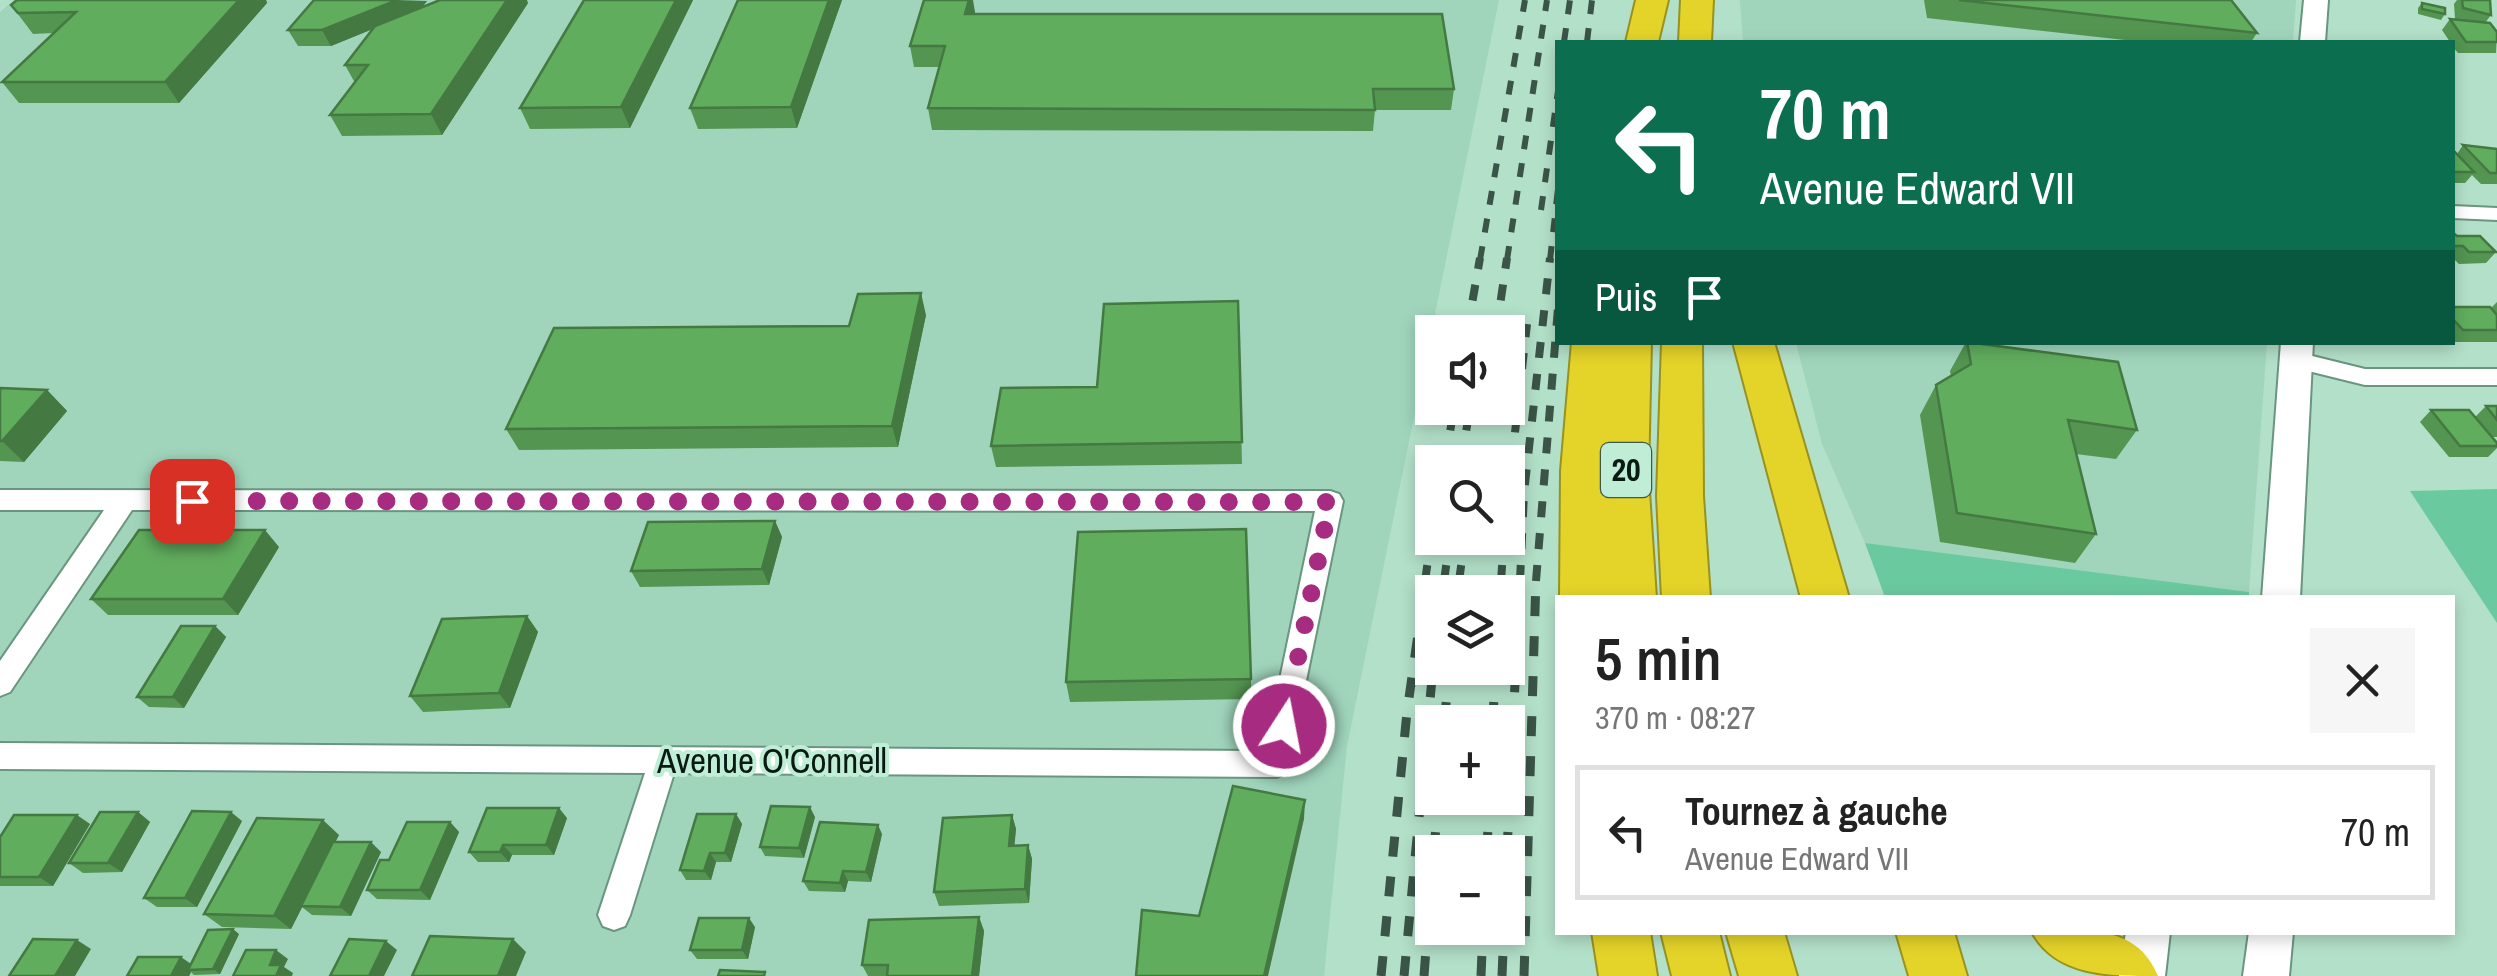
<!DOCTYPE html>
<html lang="fr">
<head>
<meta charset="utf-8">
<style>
	body { margin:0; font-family:"Archivo Narrow",sans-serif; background:#f6f6f6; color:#222; height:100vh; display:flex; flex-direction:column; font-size:38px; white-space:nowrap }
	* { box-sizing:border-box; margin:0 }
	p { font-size:32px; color:#767676 }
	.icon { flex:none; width:55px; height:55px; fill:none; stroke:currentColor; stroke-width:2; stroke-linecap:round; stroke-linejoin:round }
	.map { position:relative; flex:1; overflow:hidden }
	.sheet { position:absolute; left:1555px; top:595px; width:900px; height:340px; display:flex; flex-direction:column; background:#fff; border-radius:0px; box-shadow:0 5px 15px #0003 }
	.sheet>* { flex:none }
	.banner { position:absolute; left:1555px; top:40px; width:900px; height:305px; border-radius:0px; box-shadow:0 5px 15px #0003; background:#0b6e4f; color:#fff; overflow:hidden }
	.fabs { position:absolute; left:1415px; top:315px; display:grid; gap:20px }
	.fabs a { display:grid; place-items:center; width:110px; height:110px; border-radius:0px; background:#fff; box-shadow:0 5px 15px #0003; font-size:50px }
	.pin { position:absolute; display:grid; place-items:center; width:85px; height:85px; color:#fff; margin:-42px; border-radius:20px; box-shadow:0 5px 15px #0006 }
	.me { position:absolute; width:110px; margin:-55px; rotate:11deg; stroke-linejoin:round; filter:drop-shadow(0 0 8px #0008) }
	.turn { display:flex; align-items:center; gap:35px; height:210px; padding:0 40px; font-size:45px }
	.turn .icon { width:130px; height:130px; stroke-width:2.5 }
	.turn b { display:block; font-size:70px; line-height:85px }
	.then { display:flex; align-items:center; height:95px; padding:0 40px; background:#0003; gap:20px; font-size:38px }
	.round { display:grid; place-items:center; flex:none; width:105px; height:105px; border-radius:0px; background:#f6f6f6 }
	.headline { display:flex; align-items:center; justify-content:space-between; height:170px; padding:0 40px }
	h1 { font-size:60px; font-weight:600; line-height:75px }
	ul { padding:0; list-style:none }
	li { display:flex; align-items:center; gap:30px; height:135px; margin:0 20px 15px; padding:0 20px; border:5px solid #e0e0e0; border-radius:0px }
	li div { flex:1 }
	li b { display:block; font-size:38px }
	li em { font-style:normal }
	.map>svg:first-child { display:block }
	.built { fill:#a0d5bc }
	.green { fill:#6bc99f }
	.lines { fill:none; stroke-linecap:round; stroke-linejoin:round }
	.minor-casing { stroke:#6a9580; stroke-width:4 }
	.secondary-casing { stroke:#6a9580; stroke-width:4 }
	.motorway-casing { stroke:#979221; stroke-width:4 }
	.minor { fill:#fff; fill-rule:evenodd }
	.secondary { fill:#fff; fill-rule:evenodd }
	.motorway { fill:#e4d329; fill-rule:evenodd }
	.rail-far2 { stroke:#3a5447; stroke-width:6; stroke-dasharray:14 14; stroke-linecap:butt }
	.rail-far1 { stroke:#3a5447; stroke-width:8; stroke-dasharray:16 16; stroke-linecap:butt }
	.rail { stroke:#3a5447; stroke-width:9; stroke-dasharray:20 20; stroke-linecap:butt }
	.wall { fill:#539551 }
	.shaded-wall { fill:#447942 }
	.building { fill:#61ad5e; stroke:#447942; stroke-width:2.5 }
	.route { stroke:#a72c81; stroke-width:18; stroke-dasharray:0 32.4 }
	.labels { text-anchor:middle; stroke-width:8; stroke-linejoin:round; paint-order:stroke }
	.shield { fill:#bfedd6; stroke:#3f594d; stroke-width:2.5 }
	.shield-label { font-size:32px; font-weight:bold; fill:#081a12 }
	.street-label { font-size:35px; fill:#081a12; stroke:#bfedd6 }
</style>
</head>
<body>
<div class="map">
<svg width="2497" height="976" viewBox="0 0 2497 976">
	<rect width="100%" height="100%" fill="#b3e0c9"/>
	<g class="built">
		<polygon points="14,0 1499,0 1347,746 1324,976 0,976 0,12"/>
		<polygon points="1740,0 2296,0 2293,42 1743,42"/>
		<polygon points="1796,343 2267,343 2249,592 1865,543 1822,444"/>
	</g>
	<g class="green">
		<polygon points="2497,489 2497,623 2410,491"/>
		<polygon points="1865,543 2249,592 2249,598 1885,597"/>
	</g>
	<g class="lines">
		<g class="minor-casing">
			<g id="minor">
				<polygon points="2452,206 2497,208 2497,220 2452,218"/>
				<polygon points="2296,352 2365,369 2497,369 2497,385 2365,385 2288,366 2285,360"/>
				<polygon points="0,490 1330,491 1339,494 1343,501 1287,773 1277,777 674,773 630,915 625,926 614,930 603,926 598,915 645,773 0,769 0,743 1265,751 1315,511 132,510 10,692 0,696 0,661 104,510 0,510"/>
			</g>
		</g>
		<g class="secondary-casing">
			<g id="secondary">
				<polygon points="2304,0 2328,0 2325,42 2300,42"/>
				<polygon points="2281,342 2313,342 2300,598 2262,598"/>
				<polygon points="2126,932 2170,932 2165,976 2119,976"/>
				<polygon points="2249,932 2293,932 2289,976 2243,976"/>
			</g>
		</g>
		<g class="motorway-casing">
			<g id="motorway">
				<polygon points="1636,0 1668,0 1658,42 1626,42"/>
				<polygon points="1681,0 1713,0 1711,42 1679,42"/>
				<polygon points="1572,342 1651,342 1648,476 1656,598 1560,598 1561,471"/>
				<polygon points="1662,342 1702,342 1703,496 1710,598 1662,598 1657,496"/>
				<polygon points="1733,342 1774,342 1849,598 1801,598"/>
				<polygon points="1592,932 1650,932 1657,976 1599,976"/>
				<polygon points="1661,932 1719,932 1730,976 1672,976"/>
				<polygon points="1726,932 1784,932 1797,976 1739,976"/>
				<polygon points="1896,932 1954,932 1967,976 1909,976"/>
				<path d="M 2032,932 C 2082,932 2135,921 2158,976 C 2108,976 2056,976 2032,932 Z"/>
			</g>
		</g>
		<use href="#minor" class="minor"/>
		<use href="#secondary" class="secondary"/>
		<use href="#motorway" class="motorway"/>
		<g class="rail-far2">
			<polyline points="1564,42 1570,0"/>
			<polyline points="1587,42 1592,0"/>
			<polyline points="1541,210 1558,91"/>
			<polyline points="1480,260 1525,0"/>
			<polyline points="1507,260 1547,0"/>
			<polyline points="1550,260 1558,189"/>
		</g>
		<g class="rail-far1">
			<polyline points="1467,332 1480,258"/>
			<polyline points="1496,332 1507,258"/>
			<polyline points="1445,462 1454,408"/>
			<polyline points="1461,462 1470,408"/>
			<polyline points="1508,496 1527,324"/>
			<polyline points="1425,581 1432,533"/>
			<polyline points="1444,581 1450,538"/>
			<polyline points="1459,581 1465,538"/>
			<polyline points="1501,581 1504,538"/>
			<polyline points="1520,581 1524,493 1550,258"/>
			<polyline points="1536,581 1558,308"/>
		</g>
		<g class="rail">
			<polyline points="1442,592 1444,578"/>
			<polyline points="1458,592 1460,578"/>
			<polyline points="1500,592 1501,578"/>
			<polyline points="1444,722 1450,668"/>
			<polyline points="1493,722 1495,668"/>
			<polyline points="1434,852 1438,798"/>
			<polyline points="1487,852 1489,798"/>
			<polyline points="1507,852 1520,578"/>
			<polyline points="1381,976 1407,712 1426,578"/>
			<polyline points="1404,976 1433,668"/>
			<polyline points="1424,976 1432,868"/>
			<polyline points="1481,976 1483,928"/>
			<polyline points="1502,976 1504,928"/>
			<polyline points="1524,976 1536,578"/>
		</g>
	</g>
	<g class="wall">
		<polygon points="17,0 266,0 267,3 179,103 19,103 2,82 53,33 33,34 11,5"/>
		<polygon points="584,0 693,0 630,128 530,129 520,108"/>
		<polygon points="738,0 842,0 797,128 698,129 690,108"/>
		<polygon points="1924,0 2231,0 2257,33 2251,42 2143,42 1927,18"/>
		<polygon points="2457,0 2490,0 2491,15 2485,23 2497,32 2496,53 2458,53 2452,46 2452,42 2450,42 2442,30 2450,19 2455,19 2454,4"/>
		<polygon points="427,1 422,7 528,3 442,135 342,136 330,115 355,83 345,65 372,29 331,46 298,46 288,30"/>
		<polygon points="2422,3 2445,14 2441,20 2418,14 2418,8"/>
		<polygon points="975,12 974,14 1454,89 1451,110 1375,110 1373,131 932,130 928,108 939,67 914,67 910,46"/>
		<polygon points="2463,145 2497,149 2497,184 2481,184 2472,175 2465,183 2452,183 2452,150 2457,154"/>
		<polygon points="2452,232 2457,236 2496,252 2486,263 2459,264 2452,257"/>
		<polygon points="1238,301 1242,464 996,467 991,446 1097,387"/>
		<polygon points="2497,302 2497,314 2491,308"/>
		<polygon points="2452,307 2497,315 2497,342 2453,342"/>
		<polygon points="926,315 898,447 519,450 506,429 849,326"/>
		<polygon points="1966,342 1975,342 2137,430 2116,459 2076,454 2096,534 2075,563 1940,542 1920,415 1936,385 1951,376 1950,371"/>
		<polygon points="0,388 47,390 67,411 24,462 0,461"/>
		<polygon points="2486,406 2497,406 2497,437 2492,437 2497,443 2497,448 2488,457 2449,457 2420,422 2431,410 2475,417"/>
		<polygon points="775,521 782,537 769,585 640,587 631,571"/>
		<polygon points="279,547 238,615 108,615 91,599"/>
		<polygon points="527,616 538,632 510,708 423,712 410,696"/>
		<polygon points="215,626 226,637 184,708 149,707 137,697"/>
		<polygon points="1251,679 1251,699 1070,702 1066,682"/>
		<polygon points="138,812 150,822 122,872 83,873 69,863"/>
		<polygon points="736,814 742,824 731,862 716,862 711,880 686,880 680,870"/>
		<polygon points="1012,815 1016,829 1014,846 1028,845 1032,859 1029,903 939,906 934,892"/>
		<polygon points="815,817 804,858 765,856 760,847"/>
		<polygon points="567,818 554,855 512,855 509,862 478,862 469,852"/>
		<polygon points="242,821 197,907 157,907 144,898"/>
		<polygon points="450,822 459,832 430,900 377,899 367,890"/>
		<polygon points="90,824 53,886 0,886 0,837"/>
		<polygon points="882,834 871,882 848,881 845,892 809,891 803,881"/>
		<polygon points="339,835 335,842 381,852 351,916 312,915 302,907 291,929 222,927 204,914"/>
		<polygon points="979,917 984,931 979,976 868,976 862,965"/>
		<polygon points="755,927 748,959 697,959 690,950"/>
		<polygon points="239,934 220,974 194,975 191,972 189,976 127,976 191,964"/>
	</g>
	<g class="shaded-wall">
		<polygon points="239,0 266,0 267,3 179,103 165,82"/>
		<polygon points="397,0 427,1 420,10 331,46 322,30"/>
		<polygon points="507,0 527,0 528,3 442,135 431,114"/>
		<polygon points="676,0 693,0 630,128 621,107"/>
		<polygon points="829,0 842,0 797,128 791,107"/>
		<polygon points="969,0 973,0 975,12 969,35 965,14"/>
		<polygon points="921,293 926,315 898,447 892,426"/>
		<polygon points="47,390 67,411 24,462 2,441"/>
		<polygon points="775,521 782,537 769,585 762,569"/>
		<polygon points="265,530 279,547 238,615 223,599"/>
		<polygon points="527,616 538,632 510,708 499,693"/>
		<polygon points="215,626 226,637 184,708 173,697"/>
		<polygon points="1305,800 1304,819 1268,976 1264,976"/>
		<polygon points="810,807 815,817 804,858 799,848"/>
		<polygon points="559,808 567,818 554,855 546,845"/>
		<polygon points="138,812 150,822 122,872 108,863"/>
		<polygon points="231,812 242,821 197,907 185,898"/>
		<polygon points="736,814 742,824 731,862 725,853"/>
		<polygon points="77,815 90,824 53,886 39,877"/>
		<polygon points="1012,815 1016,829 1013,860 1009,846"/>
		<polygon points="323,820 339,835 291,929 274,916"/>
		<polygon points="450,822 459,832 430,900 420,890"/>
		<polygon points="878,825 882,834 871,882 866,872"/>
		<polygon points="371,842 381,852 351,916 340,907"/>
		<polygon points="503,845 512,855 509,862 500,852"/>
		<polygon points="1028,845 1032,859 1029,903 1025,889"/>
		<polygon points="710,853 716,862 711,880 704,871"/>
		<polygon points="843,871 848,881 845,892 840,883"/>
		<polygon points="979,917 984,931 979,976 972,976"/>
		<polygon points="749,918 755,927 748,959 742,950"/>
		<polygon points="233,929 239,934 220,974 213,969"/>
		<polygon points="513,939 526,952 516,976 498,976"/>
		<polygon points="77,940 91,949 75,976 55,976"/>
		<polygon points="386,941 397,950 384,976 369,976"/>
		<polygon points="276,950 288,959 284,967 293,973 292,976 276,976 270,965"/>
		<polygon points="181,957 194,966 188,970 191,972 189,976 171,976"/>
	</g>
	<g class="building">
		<polygon points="17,0 239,0 165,82 2,82 76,12 18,13 11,5"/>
		<polygon points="314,0 397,0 322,30 288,30"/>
		<polygon points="440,0 507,0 431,114 330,115 368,65 345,65 375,26"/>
		<polygon points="584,0 676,0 621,107 520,108"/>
		<polygon points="738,0 829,0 791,107 690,108"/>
		<polygon points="924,0 969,0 965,14 1442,14 1454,89 1373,89 1375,110 928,108 945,46 910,46"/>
		<polygon points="1959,0 2231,0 2257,33"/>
		<polygon points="2462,0 2490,0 2491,15 2463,8"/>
		<polygon points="2422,3 2445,8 2445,14 2422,9"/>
		<polygon points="2450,19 2490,23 2497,32 2497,42 2466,42"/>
		<polygon points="2463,145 2497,149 2497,173 2490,173"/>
		<polygon points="2453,150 2474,172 2452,172"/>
		<polygon points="2452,232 2457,236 2480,236 2496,252 2469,252 2463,246 2452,246"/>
		<polygon points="921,293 892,426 506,429 554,328 849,326 858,294"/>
		<polygon points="1238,301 1242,442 991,446 1001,388 1097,387 1104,304"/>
		<polygon points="2452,307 2490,307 2497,315 2497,330 2463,330 2452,318"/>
		<polygon points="1967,342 2118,362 2137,430 2068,420 2096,534 1957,513 1936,385 1971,364"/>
		<polygon points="0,388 47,390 2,441 0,441"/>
		<polygon points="2486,406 2497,406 2497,420"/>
		<polygon points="2431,410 2469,410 2497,443 2497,446 2460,446"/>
		<polygon points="775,521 762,569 631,571 648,522"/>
		<polygon points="1246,529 1251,679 1066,682 1078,532"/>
		<polygon points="139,530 265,530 223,599 91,599"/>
		<polygon points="527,616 499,693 410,696 442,619"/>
		<polygon points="181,626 215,626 173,697 137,697"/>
		<polygon points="1233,786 1305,800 1264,976 1136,976 1142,910 1199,916"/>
		<polygon points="771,806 810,807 799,848 760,847"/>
		<polygon points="487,808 559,808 546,845 503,845 500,852 469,852"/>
		<polygon points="192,811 231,812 185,898 144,898"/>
		<polygon points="100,812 138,812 108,863 69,863"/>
		<polygon points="697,814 736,814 725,853 710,853 704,871 680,870"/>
		<polygon points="14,815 77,815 39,877 0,877 0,837"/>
		<polygon points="1012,815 1009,846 1028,845 1025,889 934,892 943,818"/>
		<polygon points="257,818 323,820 274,916 204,914"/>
		<polygon points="407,822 450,822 420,890 367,890 380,860 389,860"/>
		<polygon points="820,822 878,825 866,872 843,871 840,883 803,881"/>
		<polygon points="333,842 371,842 340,907 301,906"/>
		<polygon points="979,917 972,976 887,976 888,965 862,965 869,920"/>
		<polygon points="699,918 749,918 742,950 690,950"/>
		<polygon points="233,929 213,969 188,970 208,930"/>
		<polygon points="430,936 513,939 498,976 412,976"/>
		<polygon points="33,939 77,940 55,976 9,976"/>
		<polygon points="349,939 386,941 369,976 330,976"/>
		<polygon points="246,950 276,950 270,965 281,965 276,976 233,976"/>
		<polygon points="138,957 181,957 171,976 127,976"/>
		<polygon points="720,970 765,972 764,976 718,976"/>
	</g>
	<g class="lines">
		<polyline class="route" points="192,501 1330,502 1284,726"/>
	</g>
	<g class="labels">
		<rect class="shield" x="1601" y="443" width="50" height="54" rx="8"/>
		<g class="shield-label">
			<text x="1626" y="481">20</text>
		</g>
		<g class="street-label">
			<text x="772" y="773">Avenue O'Connell</text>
		</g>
	</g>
</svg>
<div class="fabs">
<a><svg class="icon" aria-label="sound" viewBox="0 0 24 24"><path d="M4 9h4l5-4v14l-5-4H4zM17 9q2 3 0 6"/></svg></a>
<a><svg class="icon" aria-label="search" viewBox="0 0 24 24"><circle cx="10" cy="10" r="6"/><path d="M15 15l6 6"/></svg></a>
<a><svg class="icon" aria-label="layers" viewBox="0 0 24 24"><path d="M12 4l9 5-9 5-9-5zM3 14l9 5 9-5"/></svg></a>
<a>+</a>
<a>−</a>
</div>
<div class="pin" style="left:192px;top:501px;background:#d93025"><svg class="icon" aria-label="arrive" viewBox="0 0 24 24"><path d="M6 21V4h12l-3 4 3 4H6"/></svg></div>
<svg class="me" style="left:1284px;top:726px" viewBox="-20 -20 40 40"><circle r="17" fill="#a72c81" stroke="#fff" stroke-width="3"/><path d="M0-11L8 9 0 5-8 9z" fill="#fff"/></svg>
<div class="banner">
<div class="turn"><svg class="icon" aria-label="left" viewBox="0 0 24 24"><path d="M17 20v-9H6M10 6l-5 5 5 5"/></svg><div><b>70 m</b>Avenue Edward VII</div></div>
<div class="then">Puis<svg class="icon" aria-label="arrive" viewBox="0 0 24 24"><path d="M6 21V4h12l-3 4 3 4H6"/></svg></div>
</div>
<section class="sheet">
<div class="headline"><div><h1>5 min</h1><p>370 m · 08:27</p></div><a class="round"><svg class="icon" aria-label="close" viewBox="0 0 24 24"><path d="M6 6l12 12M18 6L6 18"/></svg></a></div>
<ul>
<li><svg class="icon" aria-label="left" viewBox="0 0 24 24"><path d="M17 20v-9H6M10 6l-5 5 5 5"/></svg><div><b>Tournez à gauche</b><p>Avenue Edward VII</p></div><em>70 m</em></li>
</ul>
</section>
</div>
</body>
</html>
